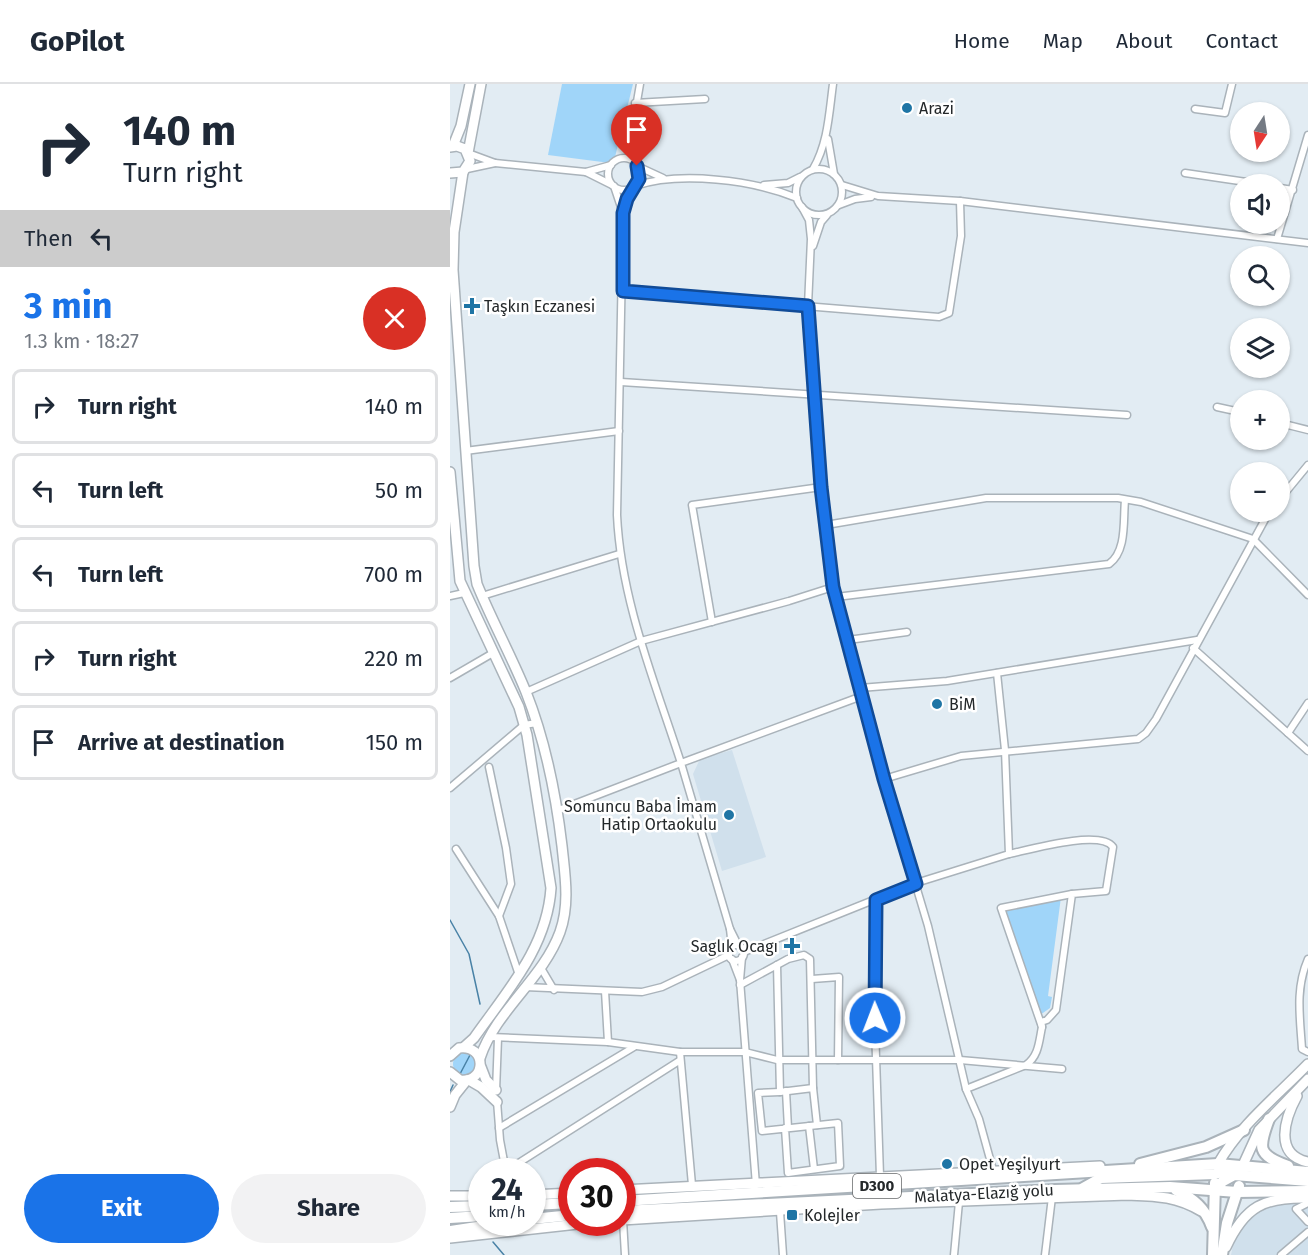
<!DOCTYPE html>
<html lang="en">
<head>
<meta charset="utf-8">
<style>
	body { margin:0; font-family:"Fira Sans",sans-serif; background:#f2f2f3; color:#1f2937; height:100vh; display:flex; flex-direction:column; font-size:22px; white-space:nowrap }
	* { box-sizing:border-box; margin:0 }
	p { font-size:20px; color:#747a83 }
	.icon { flex:none; width:33px; height:33px; fill:none; stroke:currentColor; stroke-width:2; stroke-linecap:round; stroke-linejoin:round }
	.map { position:relative; flex:1; overflow:hidden }
	.details { display:flex; flex-direction:column; background:#fff; width:450px }
	.details>* { flex:none }
	.banner { background:#fff; color:#1f2937; overflow:hidden }
	.needle { width:39px; rotate:192deg }
	.buttons { position:absolute; left:780px; top:18px; display:grid; gap:12px }
	.buttons a { display:grid; place-items:center; width:60px; height:60px; border-radius:50%; background:#fff; box-shadow:0 2px 4px #0004; font-size:30px }
	.speed { position:absolute; left:18px; top:1074px; display:flex; gap:12px; font-size:30px; font-weight:700; text-align:center }
	.speed>* { display:grid; place-content:center; width:78px; height:78px; border-radius:50%; background:#fff; box-shadow:0 2px 4px #0004; line-height:1 }
	.speed small { font-size:15px; font-weight:400 }
	.speed .limit { border:9px solid #d22; background:#fff; color:#111 }
	.pin { position:absolute; display:grid; place-items:center; width:51px; height:51px; color:#fff; margin:-62px -26px; border-radius:50% 50% 50% 0; rotate:-45deg; box-shadow:0 0 6px #0007 }
	.pin .icon { rotate:45deg }
	.me { position:absolute; width:66px; margin:-33px; rotate:359deg; stroke-linejoin:round; filter:drop-shadow(0 0 4px #0008) }
	.turn { display:flex; align-items:center; gap:21px; height:126px; padding:0 24px; font-size:27px }
	.turn .icon { width:78px; height:78px; stroke-width:2.5 }
	.turn b { display:block; font-size:42px; line-height:51px }
	.then { display:flex; align-items:center; height:57px; padding:0 24px; background:#0003; gap:12px; font-size:22px }
	.round { display:grid; place-items:center; flex:none; width:63px; height:63px; border-radius:32px; background:#f2f2f3 }
	.overview { display:flex; align-items:center; justify-content:space-between; height:102px; padding:0 24px }
	h1 { font-size:36px; font-weight:700; line-height:45px; color:#1a73e8 }
	.primary-button { display:flex; gap:12px; margin-top:auto; padding:12px 24px }
	.primary-button a { flex:1; height:69px; border-radius:36px; background:#1a73e8; color:#fff; font-size:24px; font-weight:700; line-height:69px; text-align:center }
	.primary-button a+a { background:#f2f2f3; color:#1f2937 }
	ul { padding:0; list-style:none }
	li { display:flex; align-items:center; gap:18px; height:75px; margin:0 12px 9px; padding:0 12px; border:3px solid #e0e1e3; border-radius:9px }
	li div { flex:1 }
	li b { display:block; font-size:22px }
	li em { font-style:normal }
	header { display:flex; align-items:center; gap:36px; box-sizing:border-box; height:84px; padding:0 30px; background:#fff; border-bottom:2px solid #e0e1e3 }
	header strong { font-size:28px }
	nav { display:flex; gap:33px; margin-inline-start:auto; font-size:21px }
	main { display:flex; flex:1; min-height:0 }
	.map>svg:first-child { display:block }
	.built { fill:#d0e0ec }
	.green { fill:#a0d5f9 }
	.lines { fill:none; stroke-linecap:round; stroke-linejoin:round }
	.stream { stroke:#4982a6; stroke-width:1.5 }
	.street-casing { stroke:#aab3ba; stroke-width:9 }
	.secondary-casing { stroke:#aab3ba; stroke-width:12 }
	.highway-casing { stroke:#aab3ba; stroke-width:14 }
	.street { stroke:#fff; stroke-width:6 }
	.secondary { stroke:#fff; stroke-width:9 }
	.highway { stroke:#fff; stroke-width:10 }
	.route-casing { stroke:#114b97; stroke-width:15 }
	.route { stroke:#1a73e8; stroke-width:10 }
	.poi-dot { fill:#1f75a5; stroke:#fff; stroke-width:2 }
	.labels { text-anchor:middle; stroke-width:5; stroke-linejoin:round; paint-order:stroke }
	.shield { fill:#fff; stroke:#66686a; stroke-width:1.5 }
	.shield-label { font-size:15px; font-weight:bold; fill:#24282a }
	.poi-label { font-size:16px; fill:#24282a; stroke:#fff; text-anchor:start }
	.street-label { font-size:16px; fill:#24282a; stroke:#fff }
</style>
</head>
<body>
<header>
<strong>GoPilot</strong>
<nav><a>Home</a><a>Map</a><a>About</a><a>Contact</a></nav>
</header>
<main>
<section class="details">
<div class="banner">
<div class="turn"><svg class="icon" aria-label="right" viewBox="0 0 24 24"><path d="M7 20v-9h11M14 6l5 5-5 5"/></svg><div><b>140 m</b>Turn right</div></div>
<div class="then">Then<svg class="icon" aria-label="left" viewBox="0 0 24 24"><path d="M17 20v-9H6M10 6l-5 5 5 5"/></svg></div>
</div>
<div class="overview"><div><h1>3 min</h1><p>1.3 km · 18:27</p></div><a class="round" style="background:#d93025;color:#fff"><svg class="icon" aria-label="close" viewBox="0 0 24 24"><path d="M6 6l12 12M18 6L6 18"/></svg></a></div>
<ul>
<li><svg class="icon" aria-label="right" viewBox="0 0 24 24"><path d="M7 20v-9h11M14 6l5 5-5 5"/></svg><div><b>Turn right</b></div><em>140 m</em></li>
<li><svg class="icon" aria-label="left" viewBox="0 0 24 24"><path d="M17 20v-9H6M10 6l-5 5 5 5"/></svg><div><b>Turn left</b></div><em>50 m</em></li>
<li><svg class="icon" aria-label="left" viewBox="0 0 24 24"><path d="M17 20v-9H6M10 6l-5 5 5 5"/></svg><div><b>Turn left</b></div><em>700 m</em></li>
<li><svg class="icon" aria-label="right" viewBox="0 0 24 24"><path d="M7 20v-9h11M14 6l5 5-5 5"/></svg><div><b>Turn right</b></div><em>220 m</em></li>
<li><svg class="icon" aria-label="arrive" viewBox="0 0 24 24"><path d="M6 21V4h12l-3 4 3 4H6"/></svg><div><b>Arrive at destination</b></div><em>150 m</em></li>
</ul>
<div class="primary-button"><a>Exit</a><a>Share</a></div>
</section>
<div class="map">
<svg width="858" height="1171" viewBox="0 0 858 1171">
	<rect width="100%" height="100%" fill="#e2ecf3"/>
	<g class="built">
		<polygon points="282,666 316,773 272,787 243,690 250,675"/>
		<polygon points="858,1115 858,1171 781,1171 786,1146 792,1136 820,1118"/>
	</g>
	<g class="green">
		<polygon points="112,0 183,0 164,77 160,79 98,71"/>
		<polygon points="611,813 598,912 602,913 600,924 590,931 586,930 556,825"/>
		<circle cx="15" cy="980" r="12"/>
	</g>
	<g class="lines">
		<g class="stream">
			<polyline points="0,836 19,870 30,920"/>
			<polyline points="10,990 20,971"/>
			<polyline points="0,1008 3,1001"/>
			<polyline points="43,1158 54,1171"/>
		</g>
		<g class="street-casing">
			<g id="street">
				<polyline points="185,19 255,15"/>
				<polyline points="745,25 775,29 782,0"/>
				<polyline points="378,55 384,90"/>
				<circle cx="174" cy="90" r="16"/>
				<polyline points="45,79 136,88 162,101"/>
				<polyline points="185,79 180,58 190,0"/>
				<polyline points="187,82 213,94"/>
				<circle cx="369" cy="108" r="23"/>
				<polyline points="17,85 45,79 18,69"/>
				<path d="M 363,85 C 378,59 379,30 383,0"/>
				<polyline points="136,88 161,81"/>
				<polyline points="735,89 810,100"/>
				<polyline points="314,101 338,99 350,93"/>
				<polyline points="392,101 428,112 510,117 858,159"/>
				<polyline points="164,102 172,126"/>
				<path d="M 185,102 C 230,87 303,96 347,114"/>
				<polyline points="830,104 843,106"/>
				<polyline points="389,121 405,115 421,113"/>
				<polyline points="352,123 359,136 361,155 358,222 371,403 383,503 434,695 478,842 516,1005 529,1035 543,1086"/>
				<polyline points="827,155 858,51"/>
				<polyline points="363,162 371,138 377,131"/>
				<polyline points="173,207 489,233 499,229 511,152 510,117"/>
				<polyline points="171,298 677,331"/>
				<polyline points="767,323 790,328"/>
				<polyline points="830,339 858,346"/>
				<polyline points="15,367 169,347"/>
				<polyline points="830,415 858,381"/>
				<polyline points="376,441 536,414 668,414 691,418 803,455 858,511"/>
				<polyline points="0,512 14,509"/>
				<polyline points="32,512 169,470"/>
				<path d="M 386,513 L 659,480 C 677,467 673,437 675,416"/>
				<polyline points="262,538 242,421 371,403"/>
				<polyline points="398,556 457,548"/>
				<polyline points="743,564 858,667"/>
				<polyline points="0,594 43,569"/>
				<polyline points="410,604 497,597 747,556"/>
				<polyline points="76,608 191,557 339,517 383,503"/>
				<polyline points="838,649 858,619"/>
				<polyline points="39,683 56,764 61,800 49,832"/>
				<polyline points="434,695 511,672 688,655 696,649 706,635 819,428"/>
				<polyline points="0,704 74,641 87,639"/>
				<path d="M 106,727 L 231,679 C 205,598 171,517 167,431 L 173,129 L 177,115 L 184,103"/>
				<polyline points="6,765 49,832 69,891"/>
				<path d="M 559,770 C 578,766 650,745 663,763 L 656,807 L 622,810 L 606,926 L 597,936 L 591,938 L 592,943"/>
				<polyline points="426,816 424,914 430,1092"/>
				<polyline points="280,845 231,679 412,612"/>
				<circle cx="286" cy="869" r="8"/>
				<polyline points="282,863 280,845 288,861"/>
				<polyline points="294,868 466,799 559,770 555,666 547,589"/>
				<polyline points="282,875 290,896 292,873"/>
				<path d="M 858,875 C 845,905 850,933 852,965 L 858,968"/>
				<polyline points="327,881 330,1008 363,1004 367,1041"/>
				<polyline points="91,884 104,906"/>
				<polyline points="362,895 389,893 388,976"/>
				<polyline points="290,896 306,1101"/>
				<polyline points="290,901 338,875 354,871 360,875 363,1004"/>
				<polyline points="75,903 192,908 212,903 279,871"/>
				<polyline points="155,907 158,958"/>
				<polyline points="40,953 158,958 230,968"/>
				<path d="M 516,1005 L 576,981 C 589,972 589,957 592,943 L 551,824 L 622,810"/>
				<polyline points="46,1007 48,954"/>
				<polyline points="336,1007 338,1044"/>
				<polyline points="330,1008 308,1009 312,1047 388,1039 390,1082 338,1089 335,1044"/>
				<polyline points="47,1017 50,1056 56,1088"/>
				<polyline points="359,1042 364,1085"/>
				<polyline points="49,1044 184,963"/>
				<polyline points="56,1087 229,977"/>
				<polyline points="242,1101 230,968 295,968 327,976 510,976 612,985"/>
				<polyline points="858,1119 846,1125 858,1138"/>
				<polyline points="330,1128 333,1171"/>
				<polyline points="173,1136 175,1171"/>
				<polyline points="504,1171 509,1118"/>
				<polyline points="595,1171 602,1113"/>
				<polyline points="831,1171 858,1148"/>
			</g>
		</g>
		<g class="secondary-casing">
			<g id="secondary">
				<polyline points="3,62 11,42 20,0"/>
				<polyline points="0,63 7,62 15,65 20,77 13,88 0,89"/>
				<polyline points="18,69 31,0"/>
				<path d="M 13,88 L 4,148 L 3,186 L 24,482 L 27,500 C 42,537 61,571 76,608 C 95,656 106,711 112,762 C 115,791 120,820 110,848 C 93,895 46,926 30,974"/>
				<path d="M 0,388 L 10,497 L 69,623 L 77,651 L 101,804 C 97,864 57,907 24,954 L 14,963"/>
				<path d="M 0,972 L 9,964 C 37,960 37,999 10,996 L 0,988"/>
				<polyline points="31,983 36,996 46,1006"/>
				<polyline points="19,996 31,1003 47,1018"/>
				<path d="M 847,1012 C 835,1034 823,1071 858,1078"/>
				<polyline points="0,1023 5,1011 17,996"/>
				<path d="M 768,1080 C 789,1042 828,1011 858,980"/>
				<polyline points="793,1081 809,1046 858,995"/>
				<polyline points="172,1106 650,1082"/>
				<polyline points="82,1111 122,1109"/>
				<polyline points="0,1112 32,1112"/>
				<path d="M 172,1136 L 431,1120 L 678,1111 C 706,1112 726,1112 751,1127"/>
				<polyline points="0,1154 146,1138"/>
				<path d="M 776,1163 C 795,1122 814,1113 858,1114"/>
			</g>
		</g>
		<g class="highway-casing">
			<g id="highway">
				<path d="M 819,1035 C 808,1064 807,1071 838,1082"/>
				<polyline points="690,1080 756,1063 794,1046"/>
				<polyline points="633,1104 651,1094 765,1090 787,1084"/>
				<path d="M 726,1106 C 744,1115 755,1124 762,1143"/>
				<polyline points="765,1106 773,1097 784,1091 858,1097"/>
				<polyline points="172,1117 768,1080 858,1088"/>
				<polyline points="82,1121 122,1119"/>
				<polyline points="0,1123 32,1122"/>
				<polyline points="172,1127 605,1106 720,1103 787,1108 858,1107"/>
				<polyline points="0,1134 32,1132"/>
				<polyline points="82,1135 122,1131"/>
				<polyline points="0,1147 60,1138"/>
				<polyline points="763,1171 765,1099"/>
				<polyline points="772,1171 777,1139 789,1102"/>
			</g>
		</g>
		<use href="#street" class="street"/>
		<use href="#secondary" class="secondary"/>
		<use href="#highway" class="highway"/>
	</g>
	<g class="lines">
		<g class="route-casing">
			<polyline id="route" points="187,82 189,95 177,115 173,129 173,207 358,222 371,403 383,503 434,695 466,800 426,816 425,934"/>
		</g>
		<use href="#route" class="route"/>
	</g>
	<g class="poi-dot">
		<circle cx="457" cy="24" r="6"/>
		<path d="M19 213h6v6h6v6h-6v6h-6v-6h-6v-6h6z"/>
		<circle cx="487" cy="620" r="6"/>
		<circle cx="279" cy="731" r="6"/>
		<path d="M339 853h6v6h6v6h-6v6h-6v-6h-6v-6h6z"/>
		<circle cx="497" cy="1080" r="6"/>
		<rect x="336" y="1125" width="12" height="12" rx="3"/>
	</g>
	<g class="labels">
		<rect class="shield" x="403" y="1090" width="48" height="24" rx="4.5"/>
		<g class="shield-label">
			<text x="427" y="1107">D300</text>
		</g>
		<g class="poi-label">
			<text x="469" y="30">Arazi</text>
			<text x="34" y="228">Taşkın Eczanesi</text>
			<text x="499" y="626">BiM</text>
			<text x="267" y="728" text-anchor="end">Somuncu Baba İmam<tspan x="267" dy="18">Hatip Ortaokulu</tspan></text>
			<text x="328" y="868" text-anchor="end">Saglık Ocagı</text>
			<text x="509" y="1086">Opet Yeşilyurt</text>
			<text x="354" y="1137">Kolejler</text>
		</g>
		<g class="street-label">
			<text transform="translate(534 1109) rotate(-3)" y="6">Malatya-Elazığ yolu</text>
		</g>
	</g>
</svg>
<div class="buttons">
<a><svg class="needle" viewBox="-14 -14 28 28"><path d="M0-13l5 13h-10z" fill="#e53935"/><path d="M0 13l5-13h-10z" fill="#747a83"/></svg></a>
<a><svg class="icon" aria-label="sound" viewBox="0 0 24 24"><path d="M4 9h4l5-4v14l-5-4H4zM17 9q2 3 0 6"/></svg></a>
<a><svg class="icon" aria-label="search" viewBox="0 0 24 24"><circle cx="10" cy="10" r="6"/><path d="M15 15l6 6"/></svg></a>
<a><svg class="icon" aria-label="layers" viewBox="0 0 24 24"><path d="M12 4l9 5-9 5-9-5zM3 14l9 5 9-5"/></svg></a>
<a>+</a>
<a>−</a>
</div>
<div class="speed"><div>24<small>km/h</small></div><div class="limit">30</div></div>
<div class="pin" style="left:187px;top:82px;background:#d93025"><svg class="icon" aria-label="arrive" viewBox="0 0 24 24"><path d="M6 21V4h12l-3 4 3 4H6"/></svg></div>
<svg class="me" style="left:425px;top:934px" viewBox="-20 -20 40 40"><circle r="17" fill="#1a73e8" stroke="#fff" stroke-width="3"/><path d="M0-11L8 9 0 5-8 9z" fill="#fff"/></svg>
</div>
</main>
</body>
</html>
